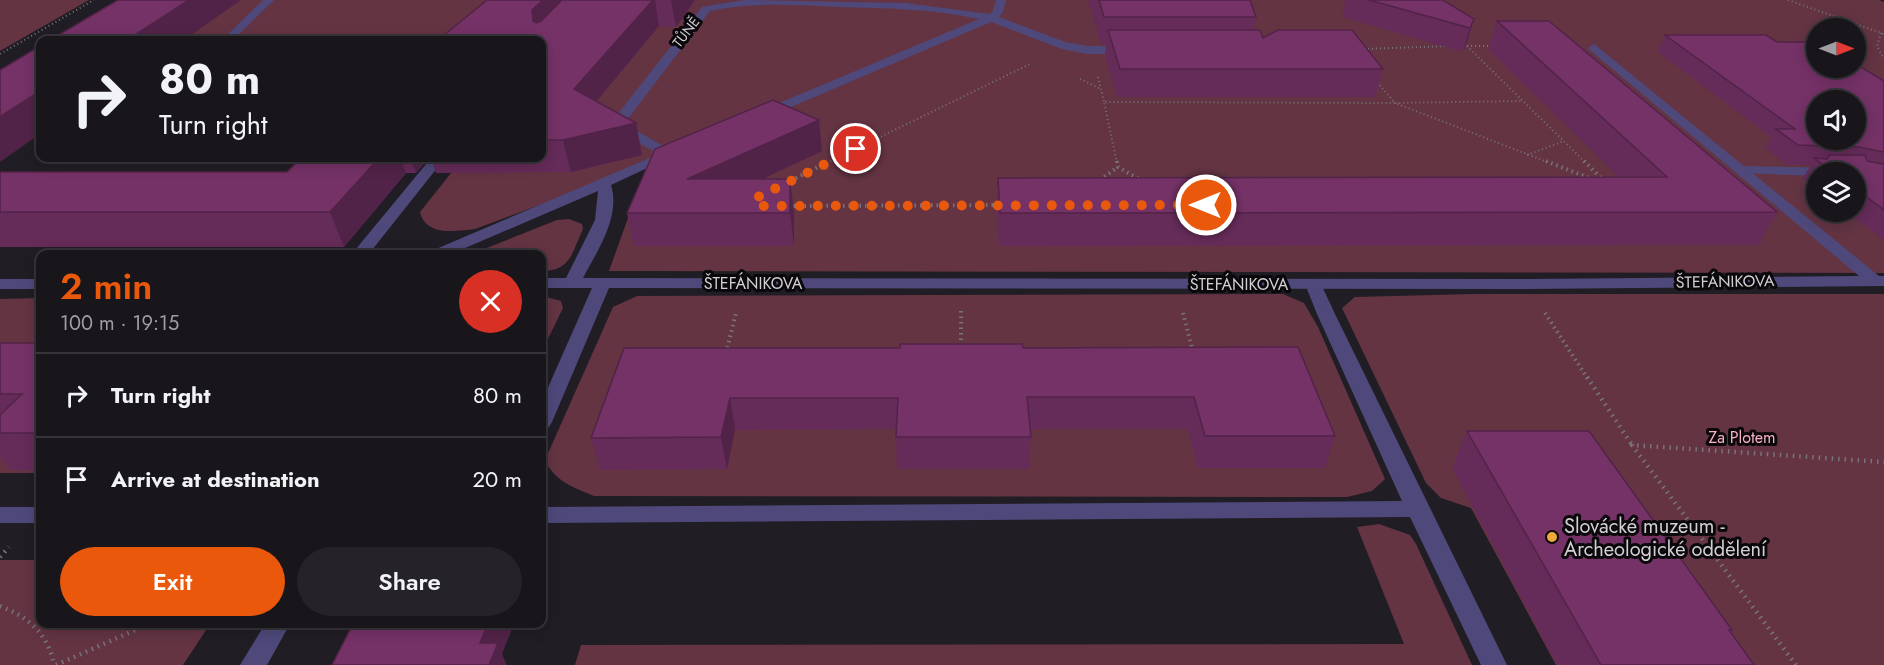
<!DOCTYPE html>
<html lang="en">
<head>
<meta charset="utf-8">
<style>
	body { margin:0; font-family:Jost,sans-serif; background:#262328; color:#f1f3f6; height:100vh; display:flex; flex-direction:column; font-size:22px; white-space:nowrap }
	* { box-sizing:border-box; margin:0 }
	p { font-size:20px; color:#9f9fa3 }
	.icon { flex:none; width:33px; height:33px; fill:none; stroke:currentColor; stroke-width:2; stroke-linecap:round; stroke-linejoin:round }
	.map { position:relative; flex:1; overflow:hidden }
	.sheet { position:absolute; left:36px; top:250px; width:510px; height:378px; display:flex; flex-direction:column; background:#19161b; border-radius:12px; box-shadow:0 3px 15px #0003,0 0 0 2px #37353a }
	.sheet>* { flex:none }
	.hud { position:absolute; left:36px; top:36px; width:510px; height:126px; border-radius:12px; box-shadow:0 3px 15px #0003,0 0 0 2px #37353a; background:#19161b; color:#f1f3f6; overflow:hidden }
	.needle { width:39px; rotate:90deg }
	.buttons { position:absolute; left:1806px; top:18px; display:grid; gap:12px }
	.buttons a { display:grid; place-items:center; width:60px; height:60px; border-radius:50%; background:#19161b; box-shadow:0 3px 15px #0003,0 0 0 2px #37353a; font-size:30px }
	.pin { position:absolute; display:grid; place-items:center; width:51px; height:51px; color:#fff; margin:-26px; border:3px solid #fff; border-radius:50%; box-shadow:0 2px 6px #0007 }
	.me { position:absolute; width:66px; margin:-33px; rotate:270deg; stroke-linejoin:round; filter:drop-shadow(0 0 4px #0008) }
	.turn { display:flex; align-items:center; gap:21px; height:126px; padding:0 24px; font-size:27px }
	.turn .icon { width:78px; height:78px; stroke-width:2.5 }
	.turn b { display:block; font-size:42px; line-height:51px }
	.round { display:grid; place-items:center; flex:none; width:63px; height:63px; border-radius:32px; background:#262328 }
	.overview { display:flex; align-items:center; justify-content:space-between; height:102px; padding:0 24px }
	h1 { font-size:36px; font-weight:600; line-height:45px; color:#ea580c }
	.button { display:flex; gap:12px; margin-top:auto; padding:12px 24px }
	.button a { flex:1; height:69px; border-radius:36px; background:#ea580c; color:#fff; font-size:24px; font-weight:600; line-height:69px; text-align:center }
	.button a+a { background:#262328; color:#f1f3f6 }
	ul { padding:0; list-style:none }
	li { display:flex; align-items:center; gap:18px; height:84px; padding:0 24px; border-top:2px solid #37353a }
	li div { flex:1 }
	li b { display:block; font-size:22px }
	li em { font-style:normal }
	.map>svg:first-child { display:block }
	.green { fill:#643443; fill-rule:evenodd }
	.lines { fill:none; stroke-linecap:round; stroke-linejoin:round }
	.path-far2 { stroke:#78747a; stroke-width:2; stroke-dasharray:1 3; stroke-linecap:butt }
	.path-far1 { stroke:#78747a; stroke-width:4; stroke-dasharray:1.5 4; stroke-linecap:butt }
	.path { stroke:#78747a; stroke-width:4.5; stroke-dasharray:1.5 5; stroke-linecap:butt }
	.lane { fill:#4e497a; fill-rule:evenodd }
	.street { fill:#4e497a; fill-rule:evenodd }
	.wall { fill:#652b59 }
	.shaded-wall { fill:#522348 }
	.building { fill:#753267; stroke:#522348; stroke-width:1.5; fill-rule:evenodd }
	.route { stroke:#ea580c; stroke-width:10; stroke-dasharray:0 18 }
	.poi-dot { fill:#eea83c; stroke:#0a080b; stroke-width:2 }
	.labels { text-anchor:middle; stroke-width:6; stroke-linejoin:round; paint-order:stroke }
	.far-street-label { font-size:14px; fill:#d3d0d5; stroke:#0a080b }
	.street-label { font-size:16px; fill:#d3d0d5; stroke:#0a080b }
	.park-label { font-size:16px; fill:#f9b0c5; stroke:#0a080b }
	.near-poi-label { font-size:20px; fill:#d3d0d5; stroke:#0a080b; text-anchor:start }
</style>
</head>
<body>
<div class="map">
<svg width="1884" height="665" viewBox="0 0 1884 665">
	<rect width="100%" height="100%" fill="#211d24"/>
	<g class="green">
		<polygon points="0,0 89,0 0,51"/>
		<polygon points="152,0 566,0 525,40 86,40"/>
		<path d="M 608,0 L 1879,0 L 1884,2 L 1884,273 L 609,271 L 647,165 L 475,229 C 456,231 426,237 420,212 L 463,158 L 542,158 ZM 1816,28 L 1856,28 L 1856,68 L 1816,68 ZM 1816,100 L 1856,100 L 1856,140 L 1816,140 ZM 1816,172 L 1856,172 L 1856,212 L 1816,212 Z"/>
		<path d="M 569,219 L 582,224 L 583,229 C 572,252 571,271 542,271 L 542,255 L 469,255 L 557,220 Z"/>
		<path d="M 1283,294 L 1304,303 L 1318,327 L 1385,479 L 1372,491 L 1347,497 L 594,496 C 573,487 554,481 545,460 L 613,307 L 637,296 Z"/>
		<polygon points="1473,294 1884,294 1884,665 1556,665 1471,508 1441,498 1426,483 1342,308 1355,297"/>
		<polygon points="542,296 561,301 563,308 542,351"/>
		<polygon points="40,298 40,473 0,473 0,299"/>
		<polygon points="1379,524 1410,535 1416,544 1472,665 575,665 581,645 1404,644 1357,527"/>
		<polygon points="0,560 40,560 40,624 210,624 183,665 0,665"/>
	</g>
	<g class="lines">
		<g class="path-far2">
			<polyline points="1788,0 1884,34"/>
			<polyline points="1881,33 1877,46 1884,59"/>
			<polyline points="1463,46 1494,46"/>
			<polyline points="1467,46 1586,163"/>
			<polyline points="1364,49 1449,46"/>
			<polyline points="0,54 94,0"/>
			<polyline points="1098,77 1104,102"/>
			<polyline points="1080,79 1101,89"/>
			<polyline points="1377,82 1395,103 1522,101"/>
			<polyline points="1527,155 1564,141"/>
			<polyline points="827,163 1030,64"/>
			<polyline points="1117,163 1104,102 1395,103 1550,163"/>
		</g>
		<g class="path-far1">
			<polyline points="1117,161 1118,167 1139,179"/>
			<polyline points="1546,161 1589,178"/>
			<polyline points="1584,161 1603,180"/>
			<polyline points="1100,180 1118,167"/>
			<polyline points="786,183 830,161"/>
			<polyline points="788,206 1000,205"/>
			<polyline points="961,311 961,349"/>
			<polyline points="1183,313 1193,352"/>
			<polyline points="1545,313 1588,379"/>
			<polyline points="726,353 736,313"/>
		</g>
		<g class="path">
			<polyline points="1587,377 1632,445"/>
			<polyline points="0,557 9,547"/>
			<path d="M 0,606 C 29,617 48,634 54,665"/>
			<polyline points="56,665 149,624"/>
			<polyline points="1796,665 1632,445 1884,462"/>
		</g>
		<g class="lane">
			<polygon points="263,0 274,0 233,40 222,40"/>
			<polygon points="1743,166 1848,168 1855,172 1816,172 1816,176 1738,173 1736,170"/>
			<polygon points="1313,279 1321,284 1335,314 1332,318 1326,319 1317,314 1305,284"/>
		</g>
		<g class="street">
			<path d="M 744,0 L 906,3 L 989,14 L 993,11 L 996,0 L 1006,0 L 1003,12 L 999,17 L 1065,42 L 1087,46 L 1129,46 L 1135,50 L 1129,54 L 1087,54 L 1062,49 L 991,22 L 765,118 L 758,114 L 760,111 L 979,19 C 933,9 885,8 838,7 C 795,5 752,2 710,11 L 627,120 L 630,127 L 677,154 L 611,185 C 621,217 597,251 583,278 L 1526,279 L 1859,276 L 1590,50 L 1588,48 L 1594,44 L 1879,276 L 1884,276 L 1884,286 L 1526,289 L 609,288 L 552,422 L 549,427 L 542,429 L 542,401 L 592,288 L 542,288 L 542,278 L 566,278 L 595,220 L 598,191 L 449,255 L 427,255 L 429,252 L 659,154 L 619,132 L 613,120 L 702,7 Z"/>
			<polygon points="431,158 445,158 368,255 351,255"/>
			<rect x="0" y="279" width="40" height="10"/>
			<polygon points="1326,309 1335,314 1507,665 1481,665 1410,517 542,523 542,507 1402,501 1317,314"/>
			<rect x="0" y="507" width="40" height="16"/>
			<polygon points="265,624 290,624 267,665 240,665"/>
		</g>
	</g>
	<g class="wall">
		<polygon points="487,0 695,0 676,27 659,26 596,101 636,123 642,155 571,172 436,173 431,158 542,158 542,40"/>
		<polygon points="1088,0 1250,0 1256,17 1253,30 1263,38 1383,69 1375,97 1117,97 1105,56 1106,44 1101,44"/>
		<polygon points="1346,0 1443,0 1474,19 1467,42 1463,52 1342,17"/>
		<polygon points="1497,21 1777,212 1759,245 999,246 996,210 998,178 1619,177 1488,49"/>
		<polygon points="1665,35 1777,42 1884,81 1884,240 1847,212 1856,212 1856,172 1816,172 1816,188 1803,178 1811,165 1787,165 1766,148 1771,137 1658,52"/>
		<polygon points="822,151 761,179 794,212 794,246 634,246 627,213"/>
		<polygon points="301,158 429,158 416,173 406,173 344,247 0,247 0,172 287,172"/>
		<polygon points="0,343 40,343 40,470 10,470 0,457"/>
		<polygon points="900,348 1023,348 1335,436 1325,468 1198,468 1188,429 1030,429 1031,437 1029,469 897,469 896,429 735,430 727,469 600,470 591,438"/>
		<polygon points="1467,431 1732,630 1730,631 1754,665 1557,665 1452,468"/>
	</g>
	<g class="shaded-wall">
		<polygon points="189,0 241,0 184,40 127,40"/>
		<polygon points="543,0 571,0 539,38 533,21 532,10"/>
		<polygon points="653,0 655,0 659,26 581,120 574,89"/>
		<polygon points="671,0 695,0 676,27"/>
		<polygon points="1474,19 1467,42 1463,52 1470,28"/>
		<polygon points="40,91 40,134 0,162 0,117"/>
		<polygon points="819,120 822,151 692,212 687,179"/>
		<polygon points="636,123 642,155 571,172 563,140"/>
		<polygon points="379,158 400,158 406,173 344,247 330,212"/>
		<polygon points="410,158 429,158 416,173"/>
		<polygon points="790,179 794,212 794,246 790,213"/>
		<polygon points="730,398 735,430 727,469 721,437"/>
		<polygon points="488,624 514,624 502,654 507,665 489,665 480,643"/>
	</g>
	<g class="building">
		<polygon points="118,0 189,0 127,40 50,40"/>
		<polygon points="487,0 543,0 532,10 533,21 536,23 541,21 562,0 653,0 574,89 636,123 563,140 542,140 542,40 438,40"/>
		<polygon points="1099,0 1250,0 1256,17 1104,17"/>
		<polygon points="1369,0 1443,0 1474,19 1470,28"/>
		<polygon points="1497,21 1549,21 1777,212 1000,213 998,178 1667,177"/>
		<polygon points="1108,30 1260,30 1263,38 1278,30 1352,30 1383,69 1120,69"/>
		<path d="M 1665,35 L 1766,35 L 1777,42 L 1816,42 L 1816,68 L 1856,68 L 1856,64 L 1884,81 L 1884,152 L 1859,147 L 1798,145 L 1776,129 L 1795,129 ZM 1816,100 L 1856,100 L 1856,140 L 1816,140 Z"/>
		<polygon points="40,46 40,91 0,117 0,70"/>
		<polygon points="773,100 819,120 687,179 790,179 790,213 627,213 655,149"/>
		<polygon points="1829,155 1865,155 1867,161 1884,164 1884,210 1856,189 1856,172 1833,172 1814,158 1827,159"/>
		<polygon points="301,158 379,158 330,212 0,212 0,172 287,172"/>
		<polygon points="0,343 40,343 40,433 0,433 0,415 22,394 0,394"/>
		<polygon points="900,344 1022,344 1023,348 1298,347 1335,436 1205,436 1194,397 1027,397 1031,437 896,437 898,398 730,398 721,437 591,438 624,348 900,348"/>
		<polygon points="1467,431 1589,431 1732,630 1729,630 1754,665 1601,665"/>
		<polygon points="353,624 488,624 480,643 498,643 489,665 332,665"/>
	</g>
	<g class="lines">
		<polyline class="route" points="856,149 754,199 762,206 1206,205"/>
	</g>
	<circle class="poi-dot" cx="1552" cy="537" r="6"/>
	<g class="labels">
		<g class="far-street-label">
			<text transform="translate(686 32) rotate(-52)" y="5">TŮNĚ</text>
		</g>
		<g class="street-label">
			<text transform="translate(1725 281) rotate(-1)" y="6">ŠTEFÁNIKOVA</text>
			<text x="753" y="289">ŠTEFÁNIKOVA</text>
			<text x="1239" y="290">ŠTEFÁNIKOVA</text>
		</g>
		<g class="park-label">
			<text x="1742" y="443">Za Plotem</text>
		</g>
		<g class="near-poi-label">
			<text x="1564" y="533">Slovácké muzeum -<tspan x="1564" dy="23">Archeologické oddělení</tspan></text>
		</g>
	</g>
</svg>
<div class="buttons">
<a><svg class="needle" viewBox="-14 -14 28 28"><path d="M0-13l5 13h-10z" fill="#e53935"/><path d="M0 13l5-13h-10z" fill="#9f9fa3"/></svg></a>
<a><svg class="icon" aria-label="sound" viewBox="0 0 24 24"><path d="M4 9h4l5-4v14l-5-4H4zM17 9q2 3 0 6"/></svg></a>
<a><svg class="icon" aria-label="layers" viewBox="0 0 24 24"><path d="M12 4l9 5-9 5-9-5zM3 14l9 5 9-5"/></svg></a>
</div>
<div class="pin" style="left:856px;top:149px;background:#d93025"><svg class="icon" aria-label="arrive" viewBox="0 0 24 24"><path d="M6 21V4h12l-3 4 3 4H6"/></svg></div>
<svg class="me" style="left:1206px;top:205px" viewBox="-20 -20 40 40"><circle r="17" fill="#ea580c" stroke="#fff" stroke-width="3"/><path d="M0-11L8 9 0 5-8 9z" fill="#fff"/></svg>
<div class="hud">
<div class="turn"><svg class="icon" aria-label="right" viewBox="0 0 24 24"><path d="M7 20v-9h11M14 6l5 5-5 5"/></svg><div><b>80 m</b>Turn right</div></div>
</div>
<section class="sheet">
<div class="overview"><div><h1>2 min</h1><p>100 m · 19:15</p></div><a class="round" style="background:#d93025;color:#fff"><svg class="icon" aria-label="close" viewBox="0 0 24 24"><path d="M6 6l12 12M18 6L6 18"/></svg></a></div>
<ul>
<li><svg class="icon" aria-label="right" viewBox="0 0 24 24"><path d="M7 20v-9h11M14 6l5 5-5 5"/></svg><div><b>Turn right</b></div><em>80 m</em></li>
<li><svg class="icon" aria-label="arrive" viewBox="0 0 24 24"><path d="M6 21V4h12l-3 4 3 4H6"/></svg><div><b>Arrive at destination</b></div><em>20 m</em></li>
</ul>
<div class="button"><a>Exit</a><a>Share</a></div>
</section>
</div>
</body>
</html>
